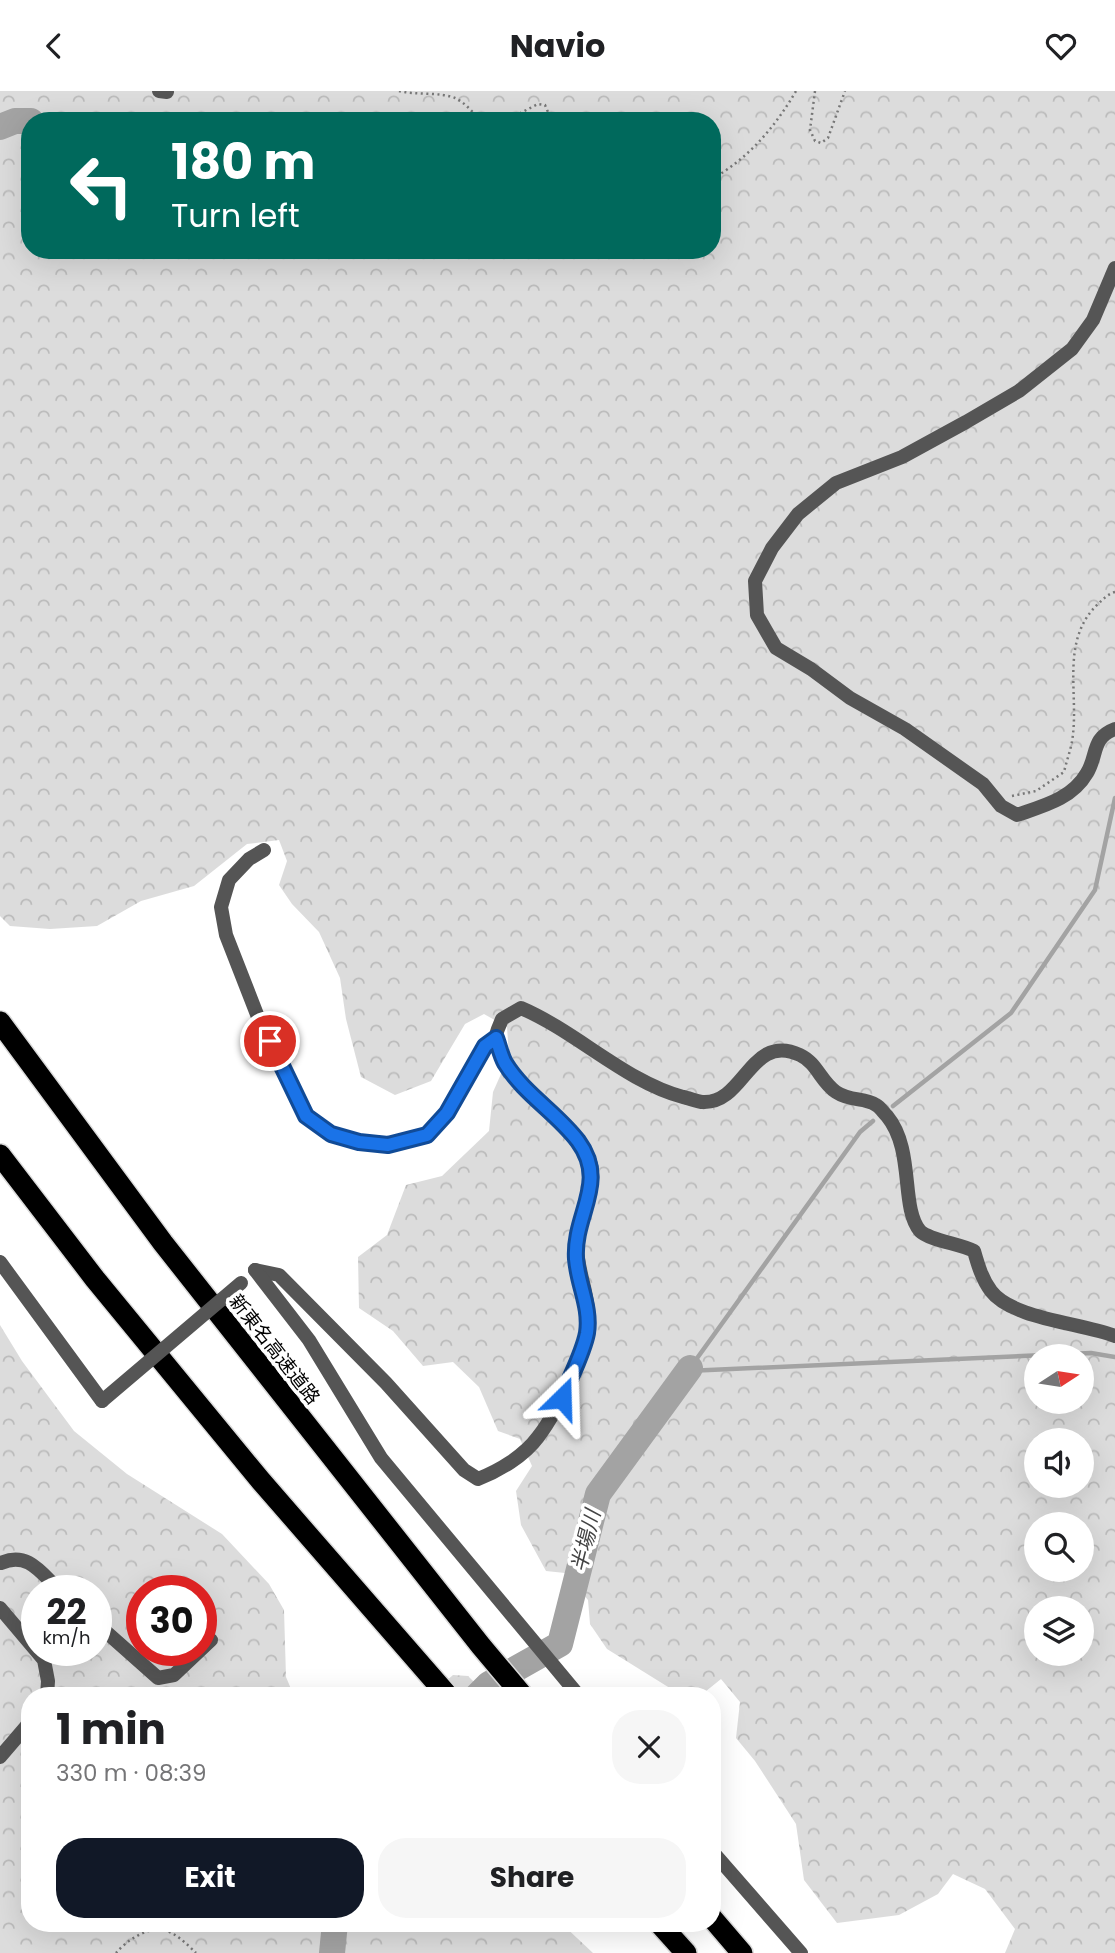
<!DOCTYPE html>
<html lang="en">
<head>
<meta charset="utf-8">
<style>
	body { margin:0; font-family:Poppins,"Noto Sans JP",sans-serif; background:#f6f6f6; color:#202124; height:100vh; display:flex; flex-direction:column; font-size:26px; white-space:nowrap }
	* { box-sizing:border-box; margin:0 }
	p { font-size:23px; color:#757577 }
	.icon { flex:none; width:38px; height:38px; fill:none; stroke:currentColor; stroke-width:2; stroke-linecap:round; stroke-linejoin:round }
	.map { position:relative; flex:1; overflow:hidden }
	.side { position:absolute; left:21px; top:1596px; width:700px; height:245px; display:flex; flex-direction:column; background:#fff; border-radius:28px; box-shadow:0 7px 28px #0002 }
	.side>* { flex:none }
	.top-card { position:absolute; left:21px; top:21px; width:700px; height:147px; border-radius:28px; box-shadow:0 7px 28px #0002; background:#00695c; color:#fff; overflow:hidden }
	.needle { width:46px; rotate:78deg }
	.tools { position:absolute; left:1024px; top:1253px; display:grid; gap:14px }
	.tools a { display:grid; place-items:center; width:70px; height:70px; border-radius:50%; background:#fff; box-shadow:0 7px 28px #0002; font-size:35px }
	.speed { position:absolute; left:21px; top:1484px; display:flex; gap:14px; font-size:35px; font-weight:700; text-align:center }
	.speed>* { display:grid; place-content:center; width:91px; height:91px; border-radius:50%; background:#fff; box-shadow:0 7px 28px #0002; line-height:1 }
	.speed small { font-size:18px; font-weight:400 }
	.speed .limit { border:10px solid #d22; background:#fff; color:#111 }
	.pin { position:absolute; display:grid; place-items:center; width:60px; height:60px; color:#fff; margin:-30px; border:4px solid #fff; border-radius:50%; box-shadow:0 2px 7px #0007 }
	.me { position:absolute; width:77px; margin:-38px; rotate:22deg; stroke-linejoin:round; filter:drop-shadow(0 0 5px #0008) }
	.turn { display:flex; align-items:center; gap:24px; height:147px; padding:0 35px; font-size:32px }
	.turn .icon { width:91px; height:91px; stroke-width:2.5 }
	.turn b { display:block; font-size:49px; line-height:60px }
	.round { display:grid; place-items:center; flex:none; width:74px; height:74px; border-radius:28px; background:#f6f6f6 }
	.headline { display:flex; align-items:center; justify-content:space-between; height:119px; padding:0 35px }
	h1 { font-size:42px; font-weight:700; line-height:52px }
	.cta { display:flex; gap:14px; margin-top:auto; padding:14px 35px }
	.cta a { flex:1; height:80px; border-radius:28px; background:#111827; color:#fff; font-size:28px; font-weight:700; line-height:80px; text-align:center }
	.cta a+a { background:#f6f6f6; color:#202124 }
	header { display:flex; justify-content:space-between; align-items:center; height:91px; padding:0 35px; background:#fff; font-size:32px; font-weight:700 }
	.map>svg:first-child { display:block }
	.forest { fill:url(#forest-crowns); fill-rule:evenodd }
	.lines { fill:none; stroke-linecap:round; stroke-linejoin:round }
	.stream { stroke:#a3a3a3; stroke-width:4.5 }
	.river { stroke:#a3a3a3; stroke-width:26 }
	.highway-casing { stroke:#dbdbdb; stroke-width:24 }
	.path { stroke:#777; stroke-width:2.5; stroke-dasharray:2 3.5; stroke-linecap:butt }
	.street { stroke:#555; stroke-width:14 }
	.highway { stroke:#000; stroke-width:21 }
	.street-bridge { stroke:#555; stroke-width:14 }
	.route-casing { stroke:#114b97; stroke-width:18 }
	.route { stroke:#1a73e8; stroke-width:12 }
	.labels { text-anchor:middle; stroke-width:7; stroke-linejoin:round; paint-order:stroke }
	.street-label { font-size:19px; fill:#000; stroke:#fff }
	.water-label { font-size:21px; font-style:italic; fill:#444; stroke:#fff }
</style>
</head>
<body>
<header><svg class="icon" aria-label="back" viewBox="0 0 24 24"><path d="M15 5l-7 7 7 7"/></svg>Navio<svg class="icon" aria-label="heart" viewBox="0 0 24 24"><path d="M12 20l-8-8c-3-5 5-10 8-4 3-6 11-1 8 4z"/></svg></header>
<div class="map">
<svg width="1115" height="1862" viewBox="0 0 1115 1862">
	<defs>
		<pattern id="forest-crowns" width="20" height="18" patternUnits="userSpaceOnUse" patternTransform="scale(1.75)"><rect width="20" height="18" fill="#dcdcdc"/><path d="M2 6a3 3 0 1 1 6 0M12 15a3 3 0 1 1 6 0" fill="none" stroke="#bbb"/></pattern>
	</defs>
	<rect width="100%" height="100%" fill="#fff"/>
	<g class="forest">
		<path d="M 0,0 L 1115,0 L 1115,1862 L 1005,1862 L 1015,1838 L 985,1798 L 953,1783 L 938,1803 L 899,1824 L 837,1832 L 804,1789 L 796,1733 L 755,1670 L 736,1647 L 740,1611 L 721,1588 L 700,1605 L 673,1599 L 607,1558 L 590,1533 L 588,1509 L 565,1482 L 546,1480 L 521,1434 L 516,1400 L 532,1375 L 520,1348 L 498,1340 L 479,1296 L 453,1271 L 423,1275 L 393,1240 L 359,1217 L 358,1166 L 387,1144 L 406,1094 L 442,1085 L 489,1040 L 493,1001 L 509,965 L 507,936 L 484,923 L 465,933 L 431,990 L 395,1004 L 361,986 L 346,928 L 340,887 L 319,841 L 292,813 L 279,794 L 287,770 L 279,749 L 247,753 L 194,795 L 141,810 L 97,835 L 50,838 L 10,835 L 0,825 ZM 30,30 L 712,30 L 712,159 L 30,159 ZM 1036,1265 L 1082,1265 L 1082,1311 L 1036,1311 ZM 1036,1349 L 1082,1349 L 1082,1395 L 1036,1395 ZM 1036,1433 L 1082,1433 L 1082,1479 L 1036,1479 ZM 1036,1517 L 1082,1517 L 1082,1563 L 1036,1563 Z"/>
		<path d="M 0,1234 L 22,1270 L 74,1340 L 127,1383 L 222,1443 L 269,1493 L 284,1519 L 286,1586 L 294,1605 L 30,1605 L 30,1832 L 561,1832 L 593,1862 L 0,1862 ZM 37,1500 L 96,1500 L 96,1559 L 37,1559 ZM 142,1500 L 201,1500 L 201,1559 L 142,1559 Z"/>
		<polygon points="453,1584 468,1585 488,1605 429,1605"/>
	</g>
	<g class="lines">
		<g class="stream">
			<polyline points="893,1015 1011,922 1095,799 1115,707"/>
			<polyline points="690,1277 860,1041 873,1030"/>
			<polyline points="687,1280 1091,1262 1115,1266"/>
		</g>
		<g class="river">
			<polyline points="0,36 15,30 31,30"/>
			<polyline points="477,1605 489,1593 560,1553 598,1403 690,1277"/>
			<polyline points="332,1862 335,1832"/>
		</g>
		<g class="highway-casing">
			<g id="highway">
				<polyline points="0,931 163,1152 481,1555 523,1605"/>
				<polyline points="0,1064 95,1188 261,1390 448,1605"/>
				<polyline points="712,1827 742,1862"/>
				<polyline points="659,1832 686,1862"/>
			</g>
		</g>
		<g class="path">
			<path d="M 399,0 C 415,4 441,1 455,7 C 466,12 473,22 481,30"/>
			<polyline points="815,0 810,39 815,50 821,52 828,47 845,0"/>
			<polyline points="505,30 538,13 545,14 548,21 545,30"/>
			<path d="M 712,88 C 749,67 775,36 796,0"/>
			<path d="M 1012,705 L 1036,700 L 1064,681 C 1067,668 1072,656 1073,643 C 1078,599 1061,548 1098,513 C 1103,508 1108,503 1115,501"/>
			<path d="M 116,1862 C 127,1849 147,1836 164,1839 C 176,1842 188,1854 196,1862"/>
		</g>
		<g class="street">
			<polyline points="159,0 167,1"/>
			<path d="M 1115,177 L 1093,229 L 1072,258 L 1019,300 L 966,331 L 902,366 L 836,392 L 798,423 L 772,457 L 755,490 L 757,524 L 776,557 L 811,578 L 850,607 L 905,638 L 983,693 L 1001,715 L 1017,724 C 1043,715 1072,708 1087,682 C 1098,664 1091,647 1115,638"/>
			<polyline points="264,759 249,768 229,789 221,816 226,844 258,926 306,1025 331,1043 359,1051 388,1054 427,1044 447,1022 485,955 496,947"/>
			<polyline points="0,1171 102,1310"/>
			<path d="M 255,1179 L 279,1184 L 386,1292 L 464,1379 L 478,1388 C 499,1380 524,1365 538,1346 C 558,1320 591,1252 588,1219 C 586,1195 576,1175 577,1151 C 579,1125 597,1099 591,1074 C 580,1028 500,997 496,948 C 495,942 500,934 502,928 L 521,917 C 577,941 626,991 683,1006 C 689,1007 697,1011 703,1011 C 745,1013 750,941 800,964 C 817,972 821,991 836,1001 C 851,1011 864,1006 876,1014 C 880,1016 883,1021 887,1025 C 915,1059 900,1116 920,1140 C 929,1149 960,1153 974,1160 C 978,1174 982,1188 991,1200 C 1012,1228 1082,1232 1115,1245"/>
			<polyline points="255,1179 309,1249 381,1367 579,1605"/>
			<path d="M 1,1472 C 28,1460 41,1482 60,1500"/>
			<polyline points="0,1517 44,1569 48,1590 47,1605"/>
			<polyline points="96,1532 158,1587 174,1584 211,1549"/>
			<polyline points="0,1666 30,1631"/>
			<polyline points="712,1760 801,1862"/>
		</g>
		<use href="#highway" class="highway"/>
		<polyline class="street-bridge" points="102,1310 241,1192"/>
	</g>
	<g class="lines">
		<g class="route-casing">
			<path id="route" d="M 270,950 L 306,1025 L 331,1043 L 359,1051 L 388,1054 L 427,1044 L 447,1022 L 485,955 L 496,947 C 499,955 501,965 505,972 C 524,1003 557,1022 578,1050 C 609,1092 573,1123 576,1168 C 578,1194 591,1216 587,1242 C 583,1263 570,1286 562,1307"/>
		</g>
		<use href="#route" class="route"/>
	</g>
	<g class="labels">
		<g class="street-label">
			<text transform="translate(275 1258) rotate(52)" y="7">新東名高速道路</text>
		</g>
		<g class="water-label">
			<text transform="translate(586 1450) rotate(-76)" y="7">半場川</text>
		</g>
	</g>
</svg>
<div class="tools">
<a><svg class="needle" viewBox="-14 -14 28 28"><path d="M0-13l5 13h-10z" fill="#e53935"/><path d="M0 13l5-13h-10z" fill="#757577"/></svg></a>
<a><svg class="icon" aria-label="sound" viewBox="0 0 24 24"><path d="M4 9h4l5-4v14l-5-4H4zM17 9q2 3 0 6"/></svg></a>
<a><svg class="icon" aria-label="search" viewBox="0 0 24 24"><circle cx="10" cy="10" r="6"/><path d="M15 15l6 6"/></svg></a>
<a><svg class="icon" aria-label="layers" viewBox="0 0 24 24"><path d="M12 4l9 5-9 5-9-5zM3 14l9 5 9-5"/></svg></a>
</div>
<div class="speed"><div>22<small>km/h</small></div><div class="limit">30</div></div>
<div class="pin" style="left:270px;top:950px;background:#d93025"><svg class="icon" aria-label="arrive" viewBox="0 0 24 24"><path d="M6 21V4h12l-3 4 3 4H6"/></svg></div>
<svg class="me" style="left:562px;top:1307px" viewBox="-20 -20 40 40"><path d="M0-17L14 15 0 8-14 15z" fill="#1a73e8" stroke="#fff" stroke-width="4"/></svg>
<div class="top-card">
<div class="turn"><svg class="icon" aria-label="left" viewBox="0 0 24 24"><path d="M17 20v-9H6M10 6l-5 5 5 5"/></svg><div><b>180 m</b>Turn left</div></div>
</div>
<section class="side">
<div class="headline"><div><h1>1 min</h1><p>330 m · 08:39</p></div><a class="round"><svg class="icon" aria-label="close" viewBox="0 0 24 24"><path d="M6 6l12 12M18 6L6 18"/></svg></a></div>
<div class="cta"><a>Exit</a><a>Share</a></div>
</section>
</div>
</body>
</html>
